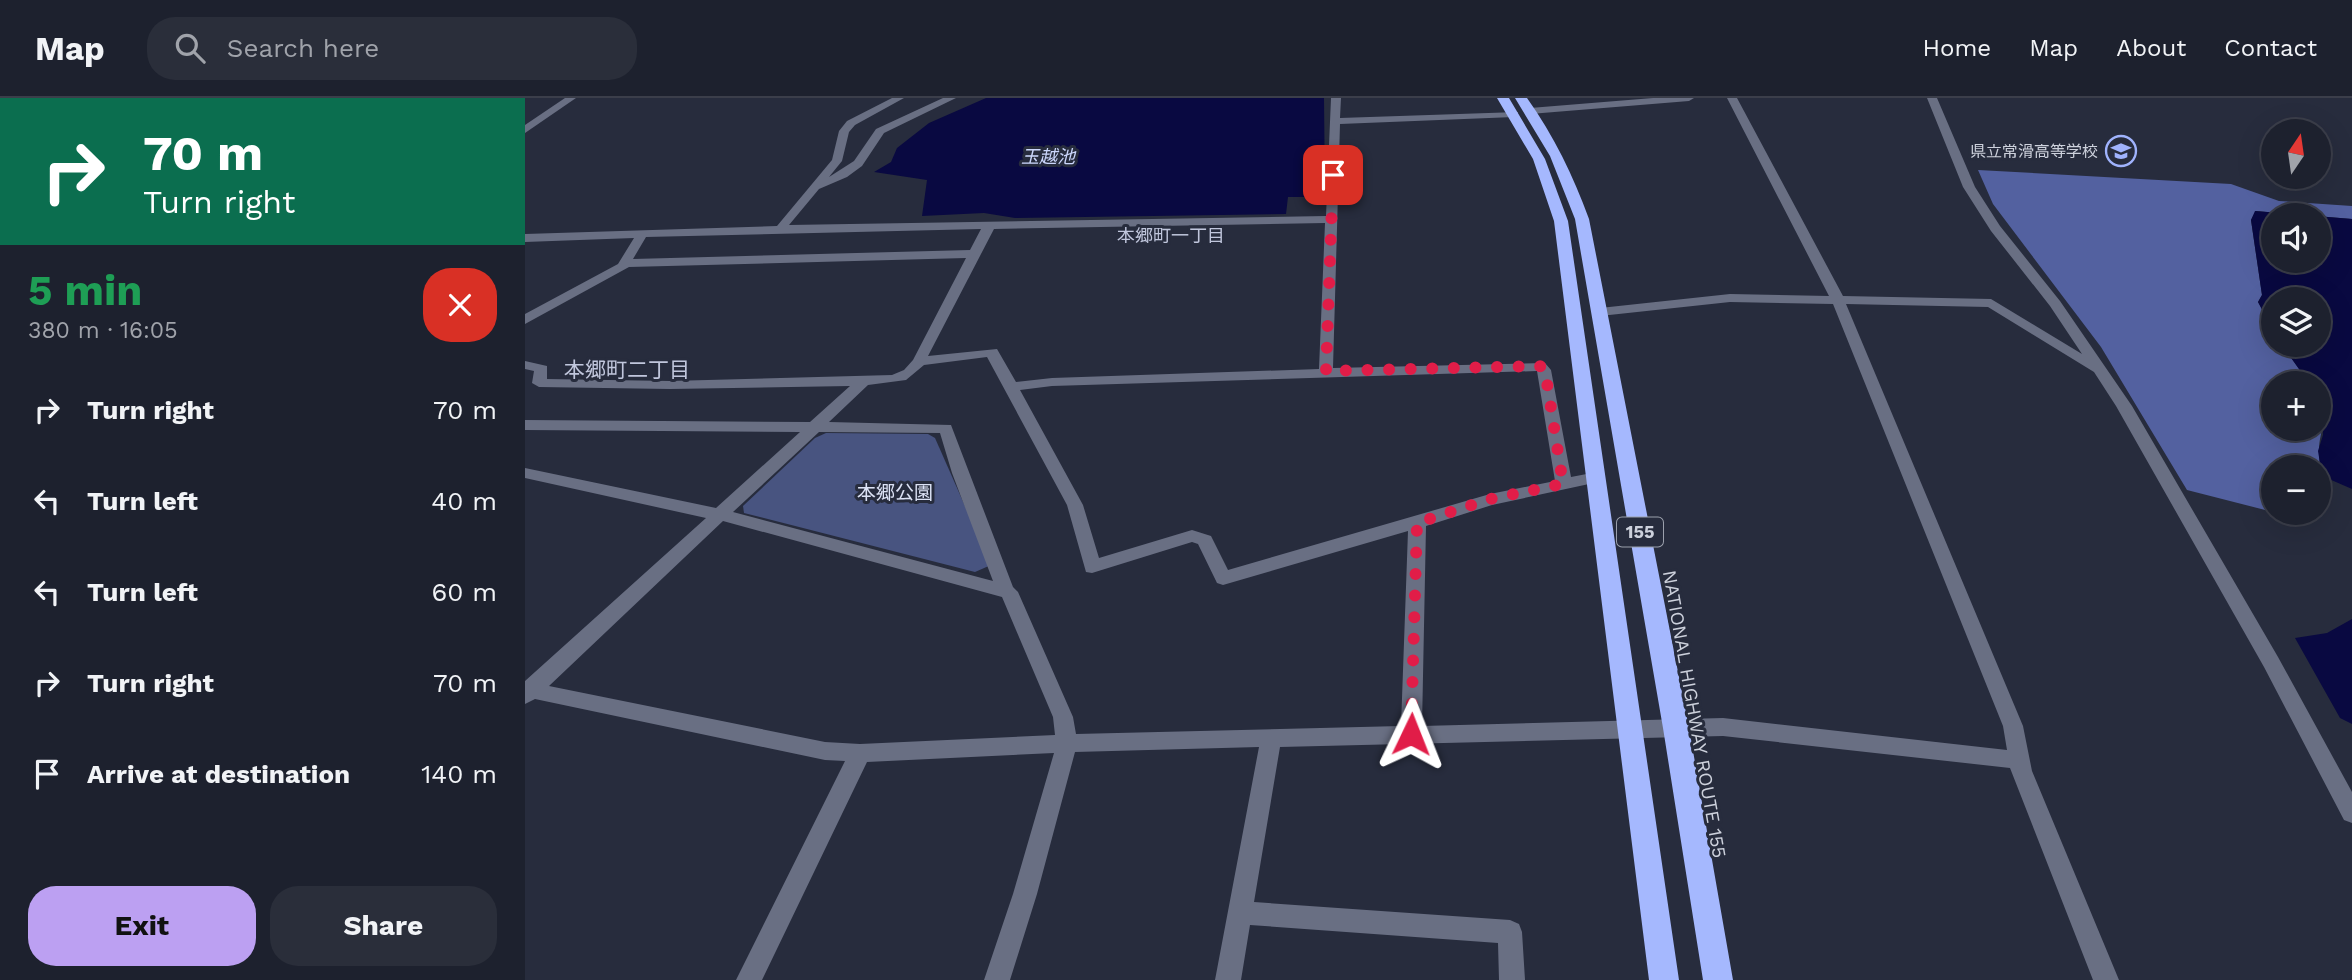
<!DOCTYPE html>
<html lang="en">
<head>
<meta charset="utf-8">
<style>
	body { margin:0; font-family:"Work Sans","Noto Sans JP",sans-serif; background:#2a2e3a; color:#f1f3f6; height:100vh; display:flex; flex-direction:column; font-size:26px; white-space:nowrap }
	* { box-sizing:border-box; margin:0 }
	p { font-size:23px; color:#a0a3aa }
	.icon { flex:none; width:38px; height:38px; fill:none; stroke:currentColor; stroke-width:2; stroke-linecap:round; stroke-linejoin:round }
	.map { position:relative; flex:1; overflow:hidden }
	.side { display:flex; flex-direction:column; background:#1d212e; width:525px }
	.side>* { flex:none }
	.hud { background:#0b6e4f; color:#fff; overflow:hidden }
	.needle { width:46px; rotate:13deg }
	.tools { position:absolute; left:1736px; top:21px; display:grid; gap:14px }
	.tools a { display:grid; place-items:center; width:70px; height:70px; border-radius:50%; background:#1d212e; box-shadow:0 7px 28px #0002,0 0 0 2px #3b3e4a; font-size:35px }
	.pin { position:absolute; display:grid; place-items:center; width:60px; height:60px; color:#fff; margin:-30px; border-radius:14px; box-shadow:0 4px 10px #0006 }
	.me { position:absolute; width:77px; margin:-38px; rotate:2deg; stroke-linejoin:round; filter:drop-shadow(0 0 5px #0008) }
	.turn { display:flex; align-items:center; gap:24px; height:147px; padding:0 28px; font-size:32px }
	.turn .icon { width:91px; height:91px; stroke-width:2.5 }
	.turn b { display:block; font-size:49px; line-height:60px }
	.round { display:grid; place-items:center; flex:none; width:74px; height:74px; border-radius:28px; background:#2a2e3a }
	.summary { display:flex; align-items:center; justify-content:space-between; height:119px; padding:0 28px }
	h1 { font-size:42px; font-weight:700; line-height:52px; color:#1e9e55 }
	.primary-button { display:flex; gap:14px; margin-top:auto; padding:14px 28px }
	.primary-button a { flex:1; height:80px; border-radius:28px; background:#bca0f2; color:#111; font-size:28px; font-weight:700; line-height:80px; text-align:center }
	.primary-button a+a { background:#2a2e3a; color:#f1f3f6 }
	ul { padding:0; list-style:none }
	li { display:flex; align-items:center; gap:21px; height:91px; padding:0 28px }
	li div { flex:1 }
	li b { display:block; font-size:26px }
	li em { font-style:normal }
	header { display:flex; align-items:center; gap:42px; box-sizing:border-box; height:98px; padding:0 35px; background:#1d212e; border-bottom:2px solid #3b3e4a }
	header strong { font-size:33px }
	nav { display:flex; gap:38px; margin-inline-start:auto; font-size:24px }
	.search { width:490px; height:63px; background:#2a2e3a; display:flex; align-items:center; gap:18px; box-sizing:border-box; padding:0 24px; border-radius:28px; color:#a0a3aa; font-size:26px }
	main { display:flex; flex:1; min-height:0 }
	.map>svg:first-child { display:block }
	.green { fill:#485480 }
	.forest { fill:#5361a0 }
	.water { fill:#090941; fill-rule:evenodd }
	.lines { fill:none; stroke-linecap:round; stroke-linejoin:round }
	.minor { fill:#696f83; fill-rule:evenodd }
	.highway { fill:#a5b8fe; fill-rule:evenodd }
	.route { stroke:#e11d48; stroke-width:12; stroke-dasharray:0 21.6 }
	.labels { text-anchor:middle; stroke-width:6; stroke-linejoin:round; paint-order:stroke }
	.far-poi-label { font-size:16px; fill:#cdd1dc; stroke:#272c3d; text-anchor:end }
	.far-water-label { font-size:18px; font-style:italic; fill:#cbd6fb; stroke:#272c3d }
	.far-neighbourhood-label { font-size:18px; fill:#c0c6dc; stroke:#272c3d }
	.shield { fill:#272c3d; stroke:#9ba0ac; stroke-width:2 }
	.shield-label { font-size:18px; font-weight:bold; fill:#cdd1dc }
	.park-label { font-size:19px; fill:#dce2f5; stroke:#272c3d }
	.street-label { font-size:19px; fill:#cdd1dc; stroke:#272c3d }
	.neighbourhood-label { font-size:21px; fill:#c0c6dc; stroke:#272c3d }
</style>
</head>
<body>
<header>
<strong>Map</strong>
<div class="search"><svg class="icon" aria-label="search" viewBox="0 0 24 24"><circle cx="10" cy="10" r="6"/><path d="M15 15l6 6"/></svg>Search here</div>
<nav><a>Home</a><a>Map</a><a>About</a><a>Contact</a></nav>
</header>
<main>
<section class="side">
<div class="hud">
<div class="turn"><svg class="icon" aria-label="right" viewBox="0 0 24 24"><path d="M7 20v-9h11M14 6l5 5-5 5"/></svg><div><b>70 m</b>Turn right</div></div>
</div>
<div class="summary"><div><h1>5 min</h1><p>380 m · 16:05</p></div><a class="round" style="background:#d93025;color:#fff"><svg class="icon" aria-label="close" viewBox="0 0 24 24"><path d="M6 6l12 12M18 6L6 18"/></svg></a></div>
<ul>
<li><svg class="icon" aria-label="right" viewBox="0 0 24 24"><path d="M7 20v-9h11M14 6l5 5-5 5"/></svg><div><b>Turn right</b></div><em>70 m</em></li>
<li><svg class="icon" aria-label="left" viewBox="0 0 24 24"><path d="M17 20v-9H6M10 6l-5 5 5 5"/></svg><div><b>Turn left</b></div><em>40 m</em></li>
<li><svg class="icon" aria-label="left" viewBox="0 0 24 24"><path d="M17 20v-9H6M10 6l-5 5 5 5"/></svg><div><b>Turn left</b></div><em>60 m</em></li>
<li><svg class="icon" aria-label="right" viewBox="0 0 24 24"><path d="M7 20v-9h11M14 6l5 5-5 5"/></svg><div><b>Turn right</b></div><em>70 m</em></li>
<li><svg class="icon" aria-label="arrive" viewBox="0 0 24 24"><path d="M6 21V4h12l-3 4 3 4H6"/></svg><div><b>Arrive at destination</b></div><em>140 m</em></li>
</ul>
<div class="primary-button"><a>Exit</a><a>Share</a></div>
</section>
<div class="map">
<svg width="1827" height="882" viewBox="0 0 1827 882">
	<rect width="100%" height="100%" fill="#272c3d"/>
	<polygon class="green" points="301,335 403,336 410,340 466,467 450,474 219,415 218,408 290,340"/>
	<path class="forest" d="M 1453,72 L 1706,86 L 1754,103 L 1827,108 L 1827,121 L 1731,113 L 1726,122 L 1737,197 L 1733,204 L 1748,232 L 1748,247 L 1757,247 L 1784,285 L 1748,285 L 1748,331 L 1794,331 L 1794,306 C 1803,327 1793,336 1794,355 C 1794,370 1799,385 1802,399 L 1794,412 L 1794,369 L 1748,369 L 1748,414 L 1662,392 L 1576,249 L 1468,106 Z"/>
	<g class="water">
		<polygon points="461,0 799,0 800,99 763,99 761,116 490,120 459,115 397,118 402,82 349,74 366,64 372,50 404,25"/>
		<path d="M 1730,113 L 1827,121 L 1827,391 L 1797,378 L 1793,353 L 1798,337 L 1798,316 L 1794,306 L 1794,285 L 1784,285 L 1757,247 L 1794,247 L 1794,201 L 1748,201 L 1748,232 L 1733,204 L 1737,197 L 1726,122 ZM 1748,117 L 1794,117 L 1794,163 L 1748,163 Z"/>
		<polygon points="1827,521 1827,626 1815,620 1770,540 1802,535"/>
	</g>
	<g class="lines">
		<g class="minor">
			<polygon points="40,0 51,0 0,35 0,27"/>
			<path d="M 367,0 L 379,0 L 330,27 L 324,34 L 317,63 L 304,79 L 329,63 L 351,31 L 418,0 L 431,0 L 359,35 L 337,68 L 322,79 L 294,91 L 264,127 L 801,118 L 806,0 L 816,0 L 815,20 L 993,14 L 993,18 L 989,19 L 815,26 L 808,270 L 1020,265 L 1026,272 L 1046,379 L 1072,374 L 1080,379 L 1078,383 L 967,407 L 901,428 L 897,628 L 1198,620 L 1482,652 L 1478,628 L 1308,206 L 1205,204 L 1075,218 L 1068,214 L 1075,210 L 1205,196 L 1304,198 L 1202,0 L 1212,0 L 1318,198 L 1466,201 L 1557,256 L 1525,208 L 1466,133 L 1438,89 L 1402,0 L 1412,0 L 1450,89 L 1475,128 L 1535,203 L 1607,308 L 1753,559 L 1827,694 L 1827,725 L 1819,722 L 1739,569 L 1591,308 L 1569,274 L 1463,209 L 1321,206 L 1498,628 L 1507,673 L 1594,882 L 1568,882 L 1485,670 L 1198,638 L 755,649 L 729,804 L 985,822 L 994,826 L 997,834 L 1000,882 L 974,882 L 973,845 L 725,827 L 716,882 L 690,882 L 734,649 L 550,654 L 512,796 L 485,882 L 459,882 L 488,796 L 529,655 L 342,664 L 237,882 L 211,882 L 320,663 L 300,662 L 10,601 L 0,606 L 0,583 L 181,420 L 0,380 L 0,370 L 191,410 L 275,334 L 0,332 L 0,322 L 285,324 L 325,288 L 145,291 L 14,289 L 7,285 L 9,273 L 0,271 L 0,263 L 22,268 L 22,281 L 145,283 L 367,277 L 379,272 L 388,262 L 441,160 L 104,169 L 0,226 L 0,216 L 93,166 L 109,140 L 0,144 L 0,136 L 252,128 L 307,62 L 314,33 L 322,23 ZM 800,125 L 794,271 L 527,280 L 491,284 L 472,251 L 403,258 L 469,131 ZM 456,131 L 445,152 L 108,161 L 121,139 ZM 462,259 L 542,407 L 561,474 L 567,475 L 667,444 L 673,446 L 692,485 L 698,487 L 883,433 L 876,628 L 551,636 L 548,619 L 493,494 L 488,489 L 426,327 L 304,324 L 343,287 L 381,282 L 399,267 ZM 1012,273 L 1030,383 L 965,396 L 703,472 L 686,438 L 667,432 L 574,460 L 558,407 L 495,292 L 527,288 ZM 294,334 L 415,335 L 427,375 L 468,483 L 208,414 ZM 198,423 L 477,499 L 528,619 L 530,637 L 335,646 L 300,644 L 24,588 Z"/>
			<polygon points="1128,0 1169,0 1164,3 1005,16 1000,13 1005,10"/>
		</g>
		<g class="highway">
			<polygon points="972,0 984,0 1020,61 1043,123 1154,882 1124,882 1029,123 1008,61"/>
			<path d="M 990,0 L 1002,0 C 1029,38 1048,77 1064,121 L 1164,630 L 1208,882 L 1178,882 L 1138,630 L 1050,121 L 1025,58 Z"/>
		</g>
	</g>
	<g class="lines">
		<polyline class="route" points="808,77 801,273 1015,268 1020,272 1038,386 965,401 892,425 886,636"/>
	</g>
	<defs>
		<g id="school-ring" transform="scale(1.575)"><circle r="9.5" fill="#272c3d" stroke="#a0b3fd" stroke-width="1.5"/><path d="M0-5L7-2L0 1L-7-2ZM-4 1L0 2.5L4 1V4Q0 6-4 4Z" fill="#a0b3fd"/></g>
	</defs>
	<g fill-rule="evenodd">
		<use href="#school-ring" x="1596" y="53"/>
	</g>
	<g class="labels">
		<g class="far-poi-label">
			<text x="1573" y="59">県立常滑高等学校</text>
		</g>
		<g class="far-water-label">
			<text x="523" y="65">玉越池</text>
		</g>
		<g class="far-neighbourhood-label">
			<text x="646" y="144">本郷町一丁目</text>
		</g>
		<rect class="shield" x="1092" y="419.5" width="46" height="29" rx="5"/>
		<g class="shield-label">
			<text x="1115" y="440">155</text>
		</g>
		<g class="park-label">
			<text x="370" y="401">本郷公園</text>
		</g>
		<g class="street-label">
			<text transform="translate(1170 616) rotate(80)" y="7">NATIONAL HIGHWAY ROUTE 155</text>
		</g>
		<g class="neighbourhood-label">
			<text x="102" y="279">本郷町二丁目</text>
		</g>
	</g>
</svg>
<div class="tools">
<a><svg class="needle" viewBox="-14 -14 28 28"><path d="M0-13l5 13h-10z" fill="#e53935"/><path d="M0 13l5-13h-10z" fill="#a0a3aa"/></svg></a>
<a><svg class="icon" aria-label="sound" viewBox="0 0 24 24"><path d="M4 9h4l5-4v14l-5-4H4zM17 9q2 3 0 6"/></svg></a>
<a><svg class="icon" aria-label="layers" viewBox="0 0 24 24"><path d="M12 4l9 5-9 5-9-5zM3 14l9 5 9-5"/></svg></a>
<a>+</a>
<a>−</a>
</div>
<div class="pin" style="left:808px;top:77px;background:#d93025"><svg class="icon" aria-label="arrive" viewBox="0 0 24 24"><path d="M6 21V4h12l-3 4 3 4H6"/></svg></div>
<svg class="me" style="left:886px;top:636px" viewBox="-20 -20 40 40"><path d="M0-17L14 15 0 8-14 15z" fill="#e11d48" stroke="#fff" stroke-width="4"/></svg>
</div>
</main>
</body>
</html>
